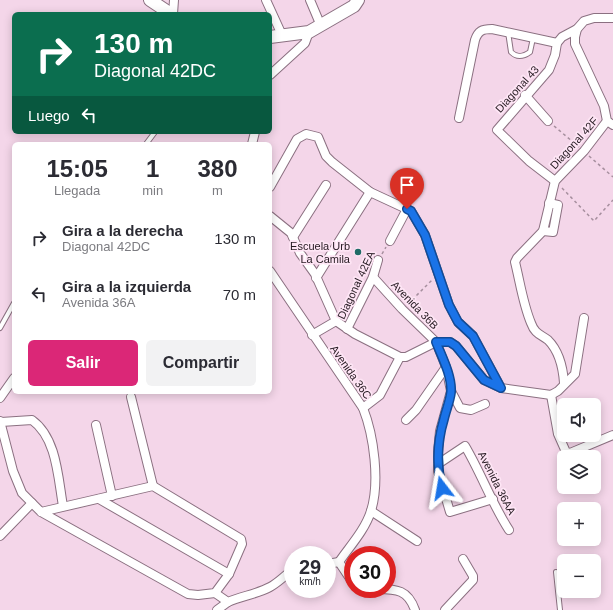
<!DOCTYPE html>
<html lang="es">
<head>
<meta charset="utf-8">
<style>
	body { margin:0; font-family:Arial,sans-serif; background:#f2f2f3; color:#2b2b33; height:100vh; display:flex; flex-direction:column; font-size:15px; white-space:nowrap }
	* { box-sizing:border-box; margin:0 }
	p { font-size:13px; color:#7c7c81 }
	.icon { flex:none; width:22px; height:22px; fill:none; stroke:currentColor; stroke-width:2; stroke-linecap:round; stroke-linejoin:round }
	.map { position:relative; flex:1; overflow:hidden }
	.details { position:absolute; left:12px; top:142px; width:260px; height:252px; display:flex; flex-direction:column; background:#fff; border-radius:6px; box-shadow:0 2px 10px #0003 }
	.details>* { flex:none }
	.guide { position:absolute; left:12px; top:12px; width:260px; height:122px; border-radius:6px; box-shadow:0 2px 10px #0003; background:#0b6e4f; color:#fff; overflow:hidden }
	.buttons { position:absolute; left:557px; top:398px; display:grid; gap:8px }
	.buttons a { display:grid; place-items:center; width:44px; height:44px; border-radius:6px; background:#fff; box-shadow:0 2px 10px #0003; font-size:20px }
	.speed { position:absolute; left:284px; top:546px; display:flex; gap:8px; font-size:20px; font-weight:700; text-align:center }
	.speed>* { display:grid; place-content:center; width:52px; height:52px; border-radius:50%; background:#fff; box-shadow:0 2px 10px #0003; line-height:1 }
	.speed small { font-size:10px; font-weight:400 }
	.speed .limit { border:6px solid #d22; background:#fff; color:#111 }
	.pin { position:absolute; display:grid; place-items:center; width:34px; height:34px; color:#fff; margin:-41px -17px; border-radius:50% 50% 50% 0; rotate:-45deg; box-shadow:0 0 4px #0007 }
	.pin .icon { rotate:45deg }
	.me { position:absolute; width:44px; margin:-22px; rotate:346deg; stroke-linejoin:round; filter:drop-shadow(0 0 3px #0008) }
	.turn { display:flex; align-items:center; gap:14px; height:84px; padding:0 16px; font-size:18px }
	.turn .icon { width:52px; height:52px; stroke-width:2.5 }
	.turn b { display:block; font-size:28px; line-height:34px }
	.then { display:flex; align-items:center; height:38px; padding:0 16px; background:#0003; gap:8px; font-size:15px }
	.eta { display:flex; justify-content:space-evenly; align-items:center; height:68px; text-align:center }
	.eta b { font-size:24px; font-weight:700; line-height:28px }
	.action { display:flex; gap:8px; margin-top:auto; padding:8px 16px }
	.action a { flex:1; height:46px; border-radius:6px; background:#db2777; color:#fff; font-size:16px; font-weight:700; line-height:46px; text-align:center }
	.action a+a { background:#f2f2f3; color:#2b2b33 }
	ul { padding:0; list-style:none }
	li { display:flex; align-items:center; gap:12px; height:56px; padding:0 16px }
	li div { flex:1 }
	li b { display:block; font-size:15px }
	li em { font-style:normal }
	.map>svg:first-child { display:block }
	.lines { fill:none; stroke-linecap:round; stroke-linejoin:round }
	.service-casing { stroke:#8b7081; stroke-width:6 }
	.minor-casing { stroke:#8b7081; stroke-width:10 }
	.secondary-casing { stroke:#8b7081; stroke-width:14 }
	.path { stroke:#a68f9e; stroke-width:1.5; stroke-dasharray:3 3; stroke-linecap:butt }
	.service { stroke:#fff; stroke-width:4 }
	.minor { stroke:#fff; stroke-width:8 }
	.secondary { stroke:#fff; stroke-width:12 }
	.route-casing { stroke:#114b97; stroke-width:10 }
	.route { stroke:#1a73e8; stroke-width:7 }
	.poi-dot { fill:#1f6b66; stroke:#fee5f5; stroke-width:1.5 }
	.labels { text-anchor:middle; stroke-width:3.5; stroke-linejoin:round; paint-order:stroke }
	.street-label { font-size:11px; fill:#241920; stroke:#fee5f5 }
	.poi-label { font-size:11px; fill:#241920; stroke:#fee5f5; text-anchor:end }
</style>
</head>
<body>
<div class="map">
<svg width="613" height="610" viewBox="0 0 613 610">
	<rect width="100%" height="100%" fill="#f4d6e9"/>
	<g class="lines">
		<g class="service-casing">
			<g id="service">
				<path d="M 508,32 L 511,52 C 517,58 523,57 530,52 L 533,38"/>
				<polyline points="146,144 155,132"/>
				<polyline points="0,328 14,303"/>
				<polyline points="556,572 560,610"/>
			</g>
		</g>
		<g class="minor-casing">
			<g id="minor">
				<polyline points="266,0 282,35"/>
				<polyline points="310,0 321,26"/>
				<polyline points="173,14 174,0"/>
				<polyline points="613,18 594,18 584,21 577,29 575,37 575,44 604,106 607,121 613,125"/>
				<polyline points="270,75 305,43 309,32"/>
				<polyline points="525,95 548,121"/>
				<path d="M 459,118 L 475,40 C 478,31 482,29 492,29 L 557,43"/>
				<polyline points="252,144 255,132"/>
				<polyline points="555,181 529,161 497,130 549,70 555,55 557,43 562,37 577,29"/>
				<polyline points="270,187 297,139 306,134 318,137 326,156 332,162 370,192 411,211 425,235 449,305 458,322 473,336 501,388"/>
				<polyline points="270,216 291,233 300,253 315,274 336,321 355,334 400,357"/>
				<polyline points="543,231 553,232 558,205 549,203"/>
				<polyline points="293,237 326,185"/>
				<polyline points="390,241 407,209"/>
				<path d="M 270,271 L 363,408 C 374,436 380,482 371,511 C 365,530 350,546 339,562"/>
				<polyline points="373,277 402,309 436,342 446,367 451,391 440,431 438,452 438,471 450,512 493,499"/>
				<polyline points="316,278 370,192"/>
				<polyline points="347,329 373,277 378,260"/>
				<polyline points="312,335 336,321"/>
				<path d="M 564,383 C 563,368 559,351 548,340 C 540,334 535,334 531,323 C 523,304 520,282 515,262 L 517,258 L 543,231 L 555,181 L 584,151 L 607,121"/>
				<polyline points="451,391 460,408 471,410 485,404"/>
				<polyline points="551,395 558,434 566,452 570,453 613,435"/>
				<polyline points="131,397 153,486"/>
				<polyline points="0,398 14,378"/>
				<polyline points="363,408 380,395 400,357 406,357 436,342 450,342 456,346 484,380 501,388 551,395 558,391 575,374 584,318"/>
				<polyline points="406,420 416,410 446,367"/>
				<polyline points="0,421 13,471 22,493 41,512 188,594 198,595 215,593 229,574 242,544 241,539 153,486 41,512"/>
				<path d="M 1,422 L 32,420 C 57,438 58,478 63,506"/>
				<polyline points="96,425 112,496"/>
				<path d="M 438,464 L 465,446 C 481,473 492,504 509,530"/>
				<polyline points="99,499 229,574"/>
				<polyline points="371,511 417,541"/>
				<polyline points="0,536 32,503"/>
				<polyline points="339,562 353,583"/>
				<polyline points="327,564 339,562"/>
				<path d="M 378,589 C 397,589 408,590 415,610"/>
				<path d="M 215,593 L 228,602 C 242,596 257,594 270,587 C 278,583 285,575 293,570"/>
				<polyline points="217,610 228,602"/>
				<polyline points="445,610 473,580 473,576 463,559"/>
			</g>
		</g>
		<g class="secondary-casing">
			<g id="secondary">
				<polyline points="150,0 171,14"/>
				<polyline points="270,37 309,32 354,6 358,0"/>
			</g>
		</g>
		<g class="path">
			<polyline points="554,126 579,147"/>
			<polyline points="589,156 613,177"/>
			<polyline points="562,188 594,221 613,200"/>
			<polyline points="382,254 386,247"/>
			<polyline points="408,304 432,280"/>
		</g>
		<use href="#service" class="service"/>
		<use href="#minor" class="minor"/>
		<use href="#secondary" class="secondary"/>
	</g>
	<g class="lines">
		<g class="route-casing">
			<path id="route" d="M 407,209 L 411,211 L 425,235 L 449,305 L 458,322 L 473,336 L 501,388 L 484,380 L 456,346 L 450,342 L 436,342 C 442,357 452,376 451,392 C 450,401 446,410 444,419 C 437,442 436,464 442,488"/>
		</g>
		<use href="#route" class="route"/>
	</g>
	<circle class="poi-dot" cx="358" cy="252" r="4"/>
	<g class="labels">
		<g class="street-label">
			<text transform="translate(517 89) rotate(-48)" y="4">Diagonal 43</text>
			<text transform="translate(574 143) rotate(-48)" y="4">Diagonal 42F</text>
			<text transform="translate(356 285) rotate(-65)" y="4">Diagonal 42EA</text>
			<text transform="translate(415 305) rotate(46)" y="4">Avenida 36B</text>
			<text transform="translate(351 372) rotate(55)" y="4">Avenida 36C</text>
			<text transform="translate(497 483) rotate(63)" y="4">Avenida 36AA</text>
		</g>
		<g class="poi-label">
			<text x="350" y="250">Escuela Urb<tspan x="350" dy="13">La Camila</tspan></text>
		</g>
	</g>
</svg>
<div class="buttons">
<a><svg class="icon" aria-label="sound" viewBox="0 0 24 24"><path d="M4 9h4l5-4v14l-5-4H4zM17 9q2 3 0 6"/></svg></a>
<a><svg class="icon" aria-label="layers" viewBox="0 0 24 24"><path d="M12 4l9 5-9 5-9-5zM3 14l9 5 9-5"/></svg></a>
<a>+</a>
<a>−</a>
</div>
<div class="speed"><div>29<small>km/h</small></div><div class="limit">30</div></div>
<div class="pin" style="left:407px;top:209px;background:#d93025"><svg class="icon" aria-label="arrive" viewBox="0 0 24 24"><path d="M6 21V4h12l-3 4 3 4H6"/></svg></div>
<svg class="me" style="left:442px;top:488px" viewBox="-20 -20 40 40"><path d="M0-17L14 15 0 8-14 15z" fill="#1a73e8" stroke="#fff" stroke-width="4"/></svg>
<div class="guide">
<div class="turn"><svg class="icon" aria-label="right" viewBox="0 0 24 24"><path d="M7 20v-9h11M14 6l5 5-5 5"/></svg><div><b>130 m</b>Diagonal 42DC</div></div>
<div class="then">Luego<svg class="icon" aria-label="left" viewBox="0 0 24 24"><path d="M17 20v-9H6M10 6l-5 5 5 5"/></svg></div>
</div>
<section class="details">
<div class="eta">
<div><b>15:05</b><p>Llegada</p></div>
<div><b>1</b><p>min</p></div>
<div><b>380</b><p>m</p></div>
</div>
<ul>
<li><svg class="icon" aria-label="right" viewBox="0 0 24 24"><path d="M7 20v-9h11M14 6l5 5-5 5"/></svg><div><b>Gira a la derecha</b><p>Diagonal 42DC</p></div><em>130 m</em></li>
<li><svg class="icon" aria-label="left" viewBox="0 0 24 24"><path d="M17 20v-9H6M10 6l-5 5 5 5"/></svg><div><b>Gira a la izquierda</b><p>Avenida 36A</p></div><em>70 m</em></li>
</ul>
<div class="action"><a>Salir</a><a>Compartir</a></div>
</section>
</div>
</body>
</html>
